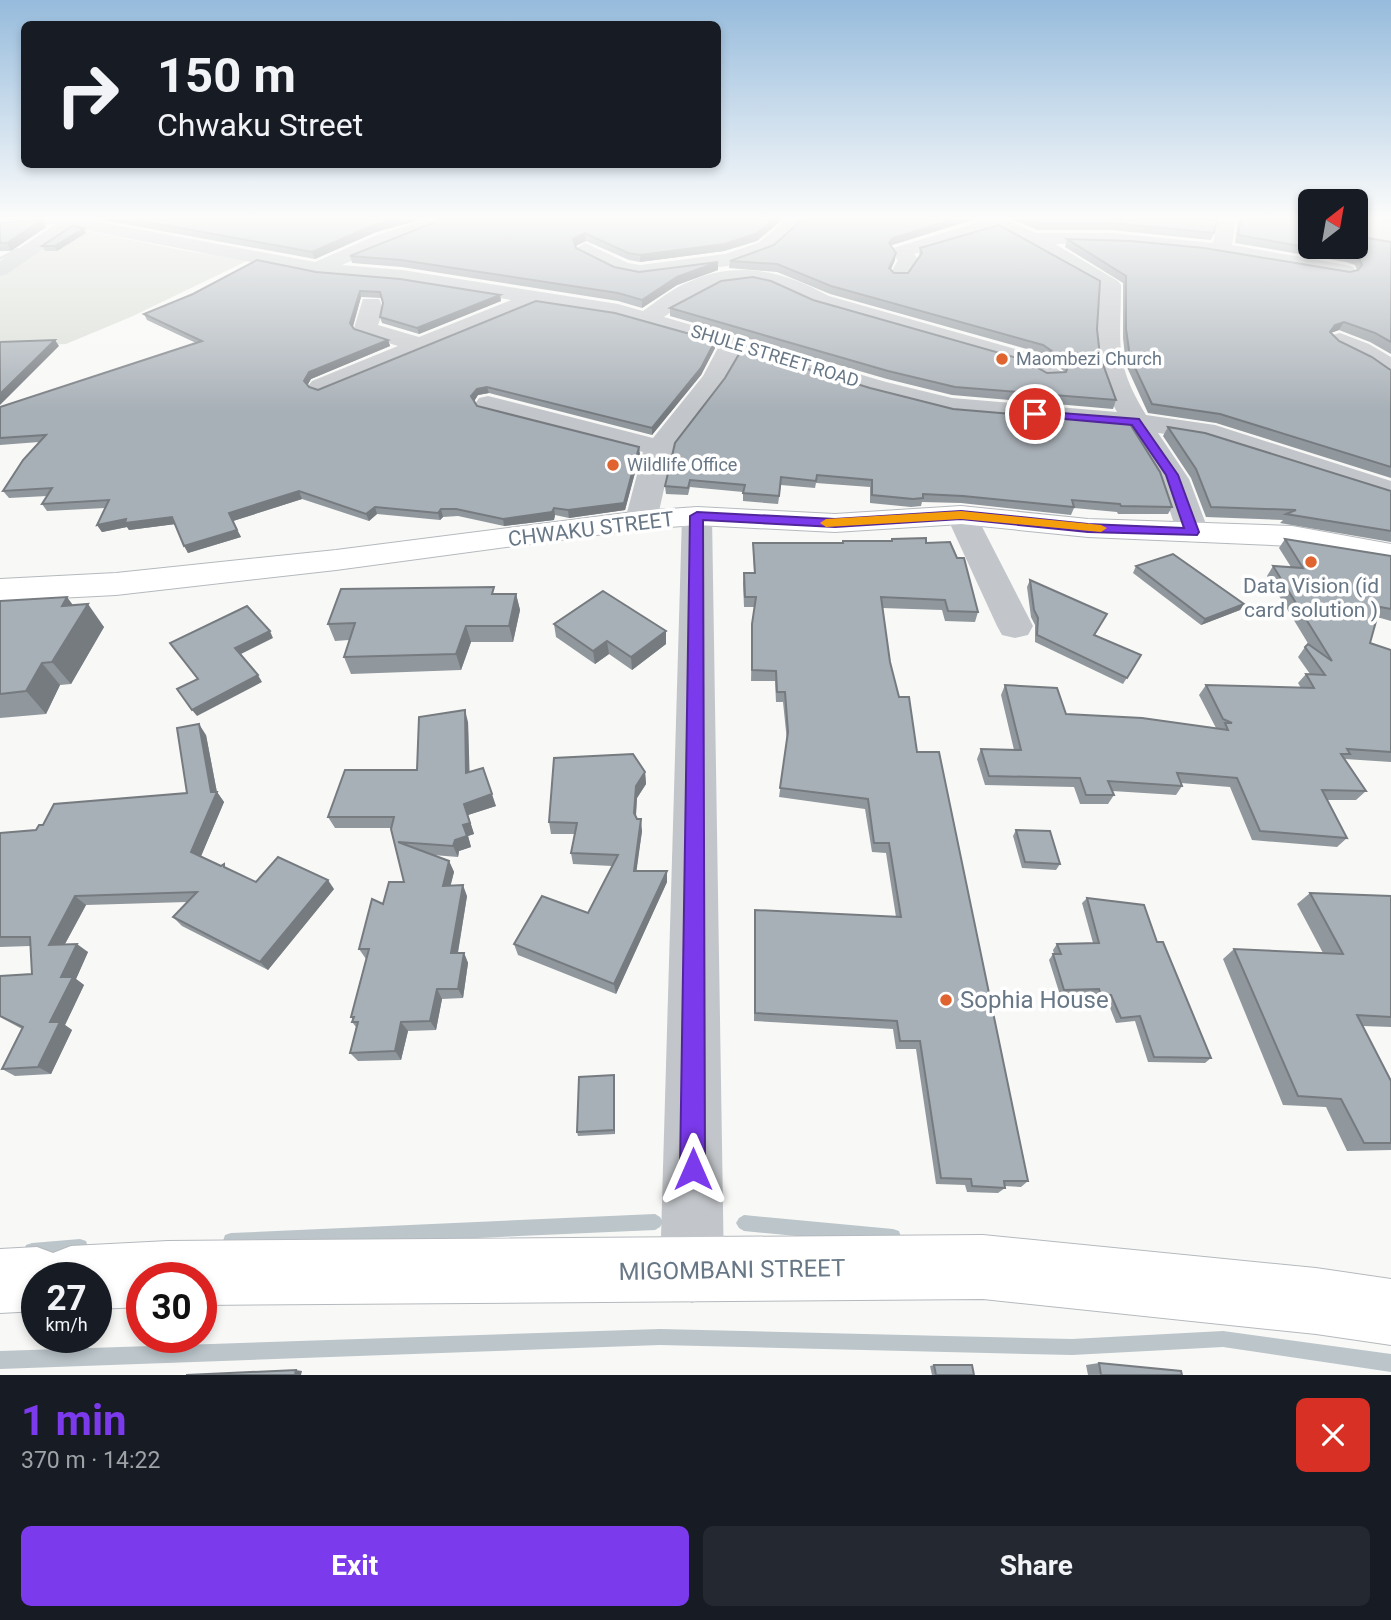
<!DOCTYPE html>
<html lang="en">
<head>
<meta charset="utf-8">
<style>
	body { margin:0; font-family:Roboto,sans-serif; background:#242831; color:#f1f3f6; height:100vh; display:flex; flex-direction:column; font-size:26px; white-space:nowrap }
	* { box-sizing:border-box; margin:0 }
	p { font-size:23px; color:#9ea1a6 }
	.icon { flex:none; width:38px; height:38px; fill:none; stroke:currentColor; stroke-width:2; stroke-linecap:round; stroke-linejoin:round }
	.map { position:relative; height:1375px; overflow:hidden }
	.details { display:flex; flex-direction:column; background:#171b24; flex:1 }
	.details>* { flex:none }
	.top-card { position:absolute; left:21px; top:21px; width:700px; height:147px; border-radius:10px; box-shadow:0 4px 10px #0003; background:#171b24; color:#f1f3f6; overflow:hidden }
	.needle { width:46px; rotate:31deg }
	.fabs { position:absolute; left:1298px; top:189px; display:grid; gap:14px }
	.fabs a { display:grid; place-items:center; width:70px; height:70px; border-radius:10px; background:#171b24; box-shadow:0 4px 10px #0003; font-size:35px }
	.speed { position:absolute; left:21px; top:1262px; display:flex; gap:14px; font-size:35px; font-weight:700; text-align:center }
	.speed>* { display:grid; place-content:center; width:91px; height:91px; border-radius:50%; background:#171b24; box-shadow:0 4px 10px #0003; line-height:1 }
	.speed small { font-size:18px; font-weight:400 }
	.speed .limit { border:10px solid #d22; background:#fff; color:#111 }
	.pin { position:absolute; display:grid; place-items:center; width:60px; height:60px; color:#fff; margin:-30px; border:4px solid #fff; border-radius:50%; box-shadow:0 2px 7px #0007 }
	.me { position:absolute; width:77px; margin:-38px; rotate:0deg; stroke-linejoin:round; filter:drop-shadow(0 0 5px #0008) }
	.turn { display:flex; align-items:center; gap:24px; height:147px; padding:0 21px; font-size:32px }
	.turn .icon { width:91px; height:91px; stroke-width:2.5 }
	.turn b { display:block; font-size:49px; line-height:60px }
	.round { display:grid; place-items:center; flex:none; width:74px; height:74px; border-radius:10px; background:#242831 }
	.summary { display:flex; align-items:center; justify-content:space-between; height:119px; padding:0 21px }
	h1 { font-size:42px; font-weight:700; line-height:52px; color:#7c3aed }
	.action { display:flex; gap:14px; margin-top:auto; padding:14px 21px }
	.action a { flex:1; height:80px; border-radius:10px; background:#7c3aed; color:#fff; font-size:28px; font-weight:700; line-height:80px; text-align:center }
	.action a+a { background:#242831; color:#f1f3f6 }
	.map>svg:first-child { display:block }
	.green { fill:#d8ddd5 }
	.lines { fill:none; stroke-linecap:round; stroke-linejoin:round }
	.stream { fill:#bbc5ca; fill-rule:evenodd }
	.major-casing { stroke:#b5b9bd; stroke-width:2 }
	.minor { fill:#c2c5c9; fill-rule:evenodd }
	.major { fill:#fff; fill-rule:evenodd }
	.wall { fill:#90979d }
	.shaded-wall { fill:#767b80 }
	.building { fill:#a8b0b7; stroke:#767b80; stroke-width:2 }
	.route { fill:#7c3aed; stroke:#51269a; stroke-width:2 }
	.slow { fill:#f59e0b }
	.poi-dot { fill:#df642f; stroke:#fff; stroke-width:2.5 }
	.labels { text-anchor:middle; stroke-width:7; stroke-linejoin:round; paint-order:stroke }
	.far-street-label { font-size:18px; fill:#687786; stroke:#fff }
	.far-poi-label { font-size:18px; fill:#687786; stroke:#fff; text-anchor:start }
	.street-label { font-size:21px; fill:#687786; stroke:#fff }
	.poi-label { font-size:21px; fill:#687786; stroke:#fff }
	.near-poi-label { font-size:24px; fill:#687786; stroke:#fff; text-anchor:start }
	.near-street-label { font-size:24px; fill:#687786; stroke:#fff }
</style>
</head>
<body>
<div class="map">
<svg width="1391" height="1375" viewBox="0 0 1391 1375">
	<rect width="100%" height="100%" fill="#f8f8f6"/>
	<g class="green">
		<polygon points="1356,219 1391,219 1391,249 1356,243"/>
		<polygon points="71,228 192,252 251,259 133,316 66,344 0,347 0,276"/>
	</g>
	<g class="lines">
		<g class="stream">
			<polygon points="17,248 21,249 0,260 0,257"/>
			<polygon points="655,1214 660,1217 663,1222 660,1227 655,1230 231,1249 225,1247 223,1241 225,1235 231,1233"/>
			<polygon points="744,1215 893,1229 899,1231 901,1237 899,1243 893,1245 744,1231 739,1228 736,1223 739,1218"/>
			<polygon points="80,1239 86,1241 88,1247 86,1253 80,1255 32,1259 26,1257 24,1251 26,1245 32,1243"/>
			<polygon points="660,1329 1072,1339 1223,1331 1391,1354 1391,1372 1223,1347 1072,1355 660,1345 0,1369 0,1351"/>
		</g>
		<g class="major-casing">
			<g id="major">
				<polygon points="961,506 1088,519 1292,526 1391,544 1391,564 1292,546 1088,537 961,524 835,532 697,525 641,529 336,570 116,595 0,601 0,579 116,573 336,550 641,511 697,507 835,514"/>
				<polygon points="983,1235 1316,1268 1391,1279 1391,1345 1316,1334 983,1299 201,1305 201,1278 142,1278 142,1307 96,1309 96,1278 37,1278 37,1311 0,1313 0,1249 37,1247 53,1253 71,1246 168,1241"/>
			</g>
		</g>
		<g class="minor">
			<path d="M 0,219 L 84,219 L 315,262 L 377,235 L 428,219 L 437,224 L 434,228 L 391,243 L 342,265 L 402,270 L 618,304 L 643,311 C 656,302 669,291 684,284 C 735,259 782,270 829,296 L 1040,356 L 1064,374 L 1061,379 C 1045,383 1035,374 1022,366 L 813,306 C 749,268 723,277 664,317 L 886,382 L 952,398 L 1117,412 C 1090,362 1097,341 1100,287 L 1026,243 L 997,229 L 914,254 L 918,259 L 907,278 L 893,278 L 890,274 L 898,260 L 890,252 L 893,248 L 983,221 L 982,219 L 1006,219 L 1036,233 L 1112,233 L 1213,243 L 1218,219 L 1236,219 L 1232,245 L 1346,265 L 1353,267 L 1356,271 L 1353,275 L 1346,277 C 1250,259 1154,241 1055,244 L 1118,281 L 1121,285 C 1121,344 1113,361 1146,415 L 1215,425 L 1391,481 L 1391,500 L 1201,439 L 1158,433 L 1189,479 L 1209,532 L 1204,539 L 1193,542 L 1182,539 L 1177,532 L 1159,479 L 1128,429 L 952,414 L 869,393 L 740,353 L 723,384 L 673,449 L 657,520 L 652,527 L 641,529 L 630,527 L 625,520 L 643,452 L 479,410 L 475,404 L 479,398 L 488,396 L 653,438 L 703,376 L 719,346 L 616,317 L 537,304 L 321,394 L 312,391 L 308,386 L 312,381 L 398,346 L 357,333 L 354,328 L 363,299 L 379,299 C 384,308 382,316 378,325 L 419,337 L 511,300 L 402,282 L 318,275 L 74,228 L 7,274 L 0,276 L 0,261 L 56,224 L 0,228 Z"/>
			<polygon points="787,219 806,219 772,251 728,266 640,277 616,272 578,253 575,249 585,243 628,263 640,265 725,254 758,243"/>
			<path d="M 1340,333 L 1369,344 L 1391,357 L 1391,378 C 1381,376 1377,369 1368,363 C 1356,355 1336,351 1328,340 L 1332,335 Z"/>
			<polygon points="961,506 972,508 976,515 1033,626 1028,635 1015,638 1002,635 997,626 946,515 950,508"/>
			<polygon points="697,507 708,509 712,516 724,1271 715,1294 692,1303 669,1294 660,1271 682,516 686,509"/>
		</g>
		<use href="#major" class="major"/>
	</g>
	<g class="wall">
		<polygon points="96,219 423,219 376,232 315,259"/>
		<polygon points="432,219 783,219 757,241 724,251 640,262 629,260 586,241 575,246 576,248 614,267 639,272 718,270 677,285 642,308 618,301 402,267 352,263 350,256 433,223 435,221"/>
		<polygon points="803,219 975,219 892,245 891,246 895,260 891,269 894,273 908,273 919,257 920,248 1097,329 1100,356 1116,400 1113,409 952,395 887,379 670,316 670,308 813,300 1047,373 1065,372 1041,353 830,294 777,272 729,268 730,261 774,245"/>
		<polygon points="1011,219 1217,219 1214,233 1211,240 1112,230 1037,230"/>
		<polygon points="1238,219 1293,219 1309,228 1391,242 1391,354 1370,342 1339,330 1331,333 1339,341 1391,370 1391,478 1216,423 1148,413 1126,365 1123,338 1123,283 1065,247 1067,239 1350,272 1357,270 1355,265 1346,262 1235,243"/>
		<polygon points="42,220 46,227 11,251 0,251 0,223"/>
		<polygon points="86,233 57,251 45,251 42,246"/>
		<polygon points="316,272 500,295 501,301 419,334 382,323 380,317 383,303 381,298 361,297 353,327 354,329 388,340 390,346 311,379 307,385 309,387 318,390 715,341 715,348 701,375 652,435 489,393 478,395 474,401 477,406 640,454 625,510 569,518 555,515 554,520 504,526 458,516 443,517 440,520 377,514 369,521 302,499 233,521 241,537 188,553 175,524 129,530 127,527 102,532 97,525 105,508 47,511 42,504 47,496 9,498 3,491 39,442 0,445 0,407 196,343 147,320 144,314"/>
		<polygon points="1168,427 1391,491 1391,542 1280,523 1283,520 1206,517 1191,478 1163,436"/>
		<polygon points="675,443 1172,507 1168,514 1118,514 1117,512 1074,508 1071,515 961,503 922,502 921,506 911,507 870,503 870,487 816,483 815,488 781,485 778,504 743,501 743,492 690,487 688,495 666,494 665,486"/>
		<polygon points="1285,539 1391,556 1391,621 1377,617 1370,643 1391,650 1391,762 1345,759 1366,791 1356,800 1327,800 1347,838 1337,847 1252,840 1230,787 1181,783 1182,786 1176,795 1112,791 1114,795 1108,804 1080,804 1074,787 985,785 977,759 981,749 1014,750 1001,695 1005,685 1066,714 1216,728 1199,695 1206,685 1301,688 1298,683 1306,674 1310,674 1298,657 1305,647 1309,645 1267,576 1273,566 1291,567 1279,548"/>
		<polygon points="843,541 926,543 978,612 975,622 945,621 942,610 882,608 890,662 899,697 917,752 1028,1181 1021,1187 1005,1186 1005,1188 998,1193 967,1192 965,1185 936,1184 916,1049 896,1049 893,1029 754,1021 754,919 755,910 896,917 886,853 872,852 865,809 779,797 787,741 783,702 776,702 775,681 751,681 752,634 755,607 744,607 743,583 744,573 754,573 753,543 842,543"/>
		<polygon points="1136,566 1244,604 1240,610 1201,625 1133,573"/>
		<polygon points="1030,580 1107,614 1095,635 1141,655 1123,684 1035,642 1035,625 1031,617 1027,587"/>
		<polygon points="495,594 516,594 520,610 513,642 471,642 461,670 351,674 344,657 349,640 335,641 328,624"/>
		<polygon points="0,601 73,605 104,627 71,684 60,685 46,714 0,718"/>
		<polygon points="554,624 666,631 666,644 632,670 609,654 595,664 556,637"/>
		<polygon points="468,722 469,772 496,806 468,815 474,834 468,836 471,847 459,851 458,857 433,855 449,861 454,872 450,886 467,896 458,953 464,953 468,963 463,998 442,999 436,1030 408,1031 401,1060 358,1061 350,1053 356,1027 352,1022 353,1020 351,1017 366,959 359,949 404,882 391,828 335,828 328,817 417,770"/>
		<polygon points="206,735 217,792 224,802 201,856 256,882 334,889 268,970 182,926 173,917 187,902 86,905 65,944 88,952 76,979 84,985 65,1025 72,1030 51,1074 15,1076 2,1069 22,1029 0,1017 0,976 32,974 30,946 0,947 0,833 36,830 43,825 187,793"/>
		<polygon points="645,772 646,784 637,798 636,817 642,831 636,871 667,882 616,994 518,955 514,944 588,913 612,866 573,864 571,853 575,834 551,834 549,822"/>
		<polygon points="1016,830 1060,864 1056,870 1022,868 1013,836"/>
		<polygon points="1310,893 1391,896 1391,1027 1363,1026 1391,1081 1391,1150 1347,1151 1326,1107 1283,1105 1223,959 1234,949 1323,953 1297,904"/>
		<polygon points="1087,898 1157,942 1211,1058 1205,1063 1148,1062 1135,1021 1116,1023 1107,1000 1097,1000 1094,994 1060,995 1049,960 1053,954 1054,954 1053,950 1057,944 1093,943 1082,903"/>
		<polygon points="614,1075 615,1080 615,1134 578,1136 577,1132"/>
		<polygon points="1099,1363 1182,1375 1088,1375 1086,1365"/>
		<polygon points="934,1365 974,1375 932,1375 930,1366"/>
	</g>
	<g class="shaded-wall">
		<polygon points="397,219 423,219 376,232 315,259 312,252 374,225"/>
		<polygon points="775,219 783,219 757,241 724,251 640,262 640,255"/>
		<polygon points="954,219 975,219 892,245 888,250 889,243 893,238"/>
		<polygon points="42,220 46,227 11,251 7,243"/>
		<polygon points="84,228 86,233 57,251 55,246"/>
		<polygon points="585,233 586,241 574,247 573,239"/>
		<polygon points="896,253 895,260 888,276 889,268"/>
		<polygon points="718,262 718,270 677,285 642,308 642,300 677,277"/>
		<polygon points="360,291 361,297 352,329 350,323"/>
		<polygon points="500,295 501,301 419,334 417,328"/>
		<polygon points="1344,322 1339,330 1330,333 1325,340 1335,325"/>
		<polygon points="55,340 59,346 0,405 0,394"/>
		<polygon points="388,340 390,346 311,379 306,388 304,381 309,372"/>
		<polygon points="715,341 715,348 701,375 652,435 652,428"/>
		<polygon points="487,387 489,393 478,395 473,403 471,396 477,389"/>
		<polygon points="639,447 640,454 625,510 569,518 568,510"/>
		<polygon points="299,491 302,499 233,521 229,513"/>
		<polygon points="375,507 377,514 369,521 366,514"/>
		<polygon points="554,508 555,515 554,520 504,526 503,519"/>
		<polygon points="441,509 443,517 440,520 438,513"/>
		<polygon points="172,517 176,524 129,530 127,527 102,532 97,525 126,519"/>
		<polygon points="237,530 241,537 188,553 184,546"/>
		<polygon points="516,594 520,610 513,642 509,626"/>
		<polygon points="67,597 81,616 88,604 104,627 71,684 52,662 62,606"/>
		<polygon points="1244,604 1240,610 1201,625 1205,619"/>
		<polygon points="466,626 471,642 461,670 456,654"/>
		<polygon points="270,631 273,638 239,655 235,648"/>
		<polygon points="666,631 666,644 632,670 631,657"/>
		<polygon points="607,641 609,654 595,664 593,651"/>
		<polygon points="42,663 60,685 46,714 26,691"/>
		<polygon points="258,675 262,682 197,716 192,710"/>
		<polygon points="465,710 468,722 470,785 466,773"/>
		<polygon points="199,724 206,735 217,793 217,792 224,802 199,861 191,852 211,792"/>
		<polygon points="645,772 646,784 637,798 635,825 634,813 636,786"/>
		<polygon points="492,794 496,806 468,815 474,834 468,836 471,847 459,851 458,857 453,846 455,840 463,825 464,804"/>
		<polygon points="641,819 642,831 635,882 634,871"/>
		<polygon points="449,861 454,872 448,896 443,886"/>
		<polygon points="667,871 667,882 616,994 614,984"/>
		<polygon points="328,880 334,889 268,970 260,962"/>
		<polygon points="463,885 467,896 456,963 451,953"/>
		<polygon points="75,896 86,905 60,953 49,945"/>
		<polygon points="77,944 88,952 76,979 84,985 65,1025 72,1030 51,1074 38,1067 61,977"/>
		<polygon points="464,953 468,963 463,998 458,989"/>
		<polygon points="437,989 442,999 436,1030 430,1021"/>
		<polygon points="401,1022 408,1031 401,1060 395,1051"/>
		<polygon points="614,1075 615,1080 615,1134 614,1130"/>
		<polygon points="296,1370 302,1371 301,1375 295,1375"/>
	</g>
	<g class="building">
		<polygon points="132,219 397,219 374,225 312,252"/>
		<polygon points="436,219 775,219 757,233 725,244 640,255 628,253 585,233 573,239 576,248 614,267 639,272 718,262 677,277 642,300 618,293 401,260 350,256 433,223"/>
		<polygon points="803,219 954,219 893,238 889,243 896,253 889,268 894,273 908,273 922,253 920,248 999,225 1100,281 1097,329 1100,356 1116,400 955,387 888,371 670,308 721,281 753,277 771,281 813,300 1024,360 1047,373 1066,372 1069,363 1043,345 831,286 777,264 730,261 774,245"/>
		<polygon points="1029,219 1217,219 1214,233 1114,223 1039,223"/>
		<polygon points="1241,219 1293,219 1311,222 1309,228 1311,228 1311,247 1356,247 1356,236 1391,242 1391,342 1375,333 1344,322 1335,325 1330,332 1339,341 1372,357 1389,369 1391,370 1391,467 1220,414 1152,404 1130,357 1126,329 1126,276 1067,239 1131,241 1204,248 1350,272 1358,270 1362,265 1359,258 1351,255 1238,235"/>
		<polygon points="42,220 7,243 0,243 0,223"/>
		<polygon points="72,226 84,228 55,246 42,246"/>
		<polygon points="257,260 316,272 400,279 500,295 417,328 380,317 383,303 380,292 360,291 350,323 354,329 388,340 309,372 304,381 309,387 318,390 536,301 615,313 715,341 701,368 652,428 487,387 477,389 471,396 477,406 639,447 624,503 568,510 554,508 552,512 503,519 456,509 441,509 438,513 375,507 366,514 299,491 229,513 237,530 184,546 172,517 125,523 126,519 97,525 109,500 42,504 52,488 3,491 23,460 46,435 0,438 0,407 202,341 144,314 193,294"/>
		<polygon points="55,340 0,394 0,342"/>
		<polygon points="742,349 870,388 953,409 1130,424 1160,472 1172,507 1121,506 1120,504 1072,500 1074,507 963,496 923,494 923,498 913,499 872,495 872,480 817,475 816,481 781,477 779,496 743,493 745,485 690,480 688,488 665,486 675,443 725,378"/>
		<polygon points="1168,427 1205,433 1391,491 1391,531 1286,514 1296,510 1211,507 1196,469"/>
		<polygon points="926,538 926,543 950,542 957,558 964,558 978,612 948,611 945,600 881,597 890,662 899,697 909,697 917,752 939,752 1028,1181 1004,1181 1005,1188 972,1186 971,1179 941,1178 920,1041 900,1041 897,1021 755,1013 755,910 901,917 889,843 874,843 868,799 780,788 788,732 785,692 777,692 776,671 752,670 752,624 756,597 745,597 744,573 755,573 753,543 843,543 843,541 892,541 892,539"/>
		<polygon points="1285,539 1391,556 1391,609 1380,607 1370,643 1391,650 1391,752 1347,749 1350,754 1341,754 1366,791 1322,790 1347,838 1260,831 1237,778 1177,773 1182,786 1108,781 1114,795 1086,795 1080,778 989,776 981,749 1021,750 1005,685 1057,688 1066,714 1142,718 1228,730 1225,723 1232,723 1223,719 1206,685 1314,688 1306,674 1325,675 1305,647 1308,644 1332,661 1273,566 1303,568"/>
		<polygon points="1173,554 1244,604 1205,619 1136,566"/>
		<polygon points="1030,580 1107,614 1094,635 1141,655 1127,678 1037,635 1038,618 1034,610"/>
		<polygon points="494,587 492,594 516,594 509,626 466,626 456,654 344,657 355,623 328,624 341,589"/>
		<polygon points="603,591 666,631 631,657 607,641 593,651 554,624"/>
		<polygon points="67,597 62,606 88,604 52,662 42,663 26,691 0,694 0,601"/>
		<polygon points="247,606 270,631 235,648 258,675 192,710 177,689 198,679 170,643"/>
		<polygon points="465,710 466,773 483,768 492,794 464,804 470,823 463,825 467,836 455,840 453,846 398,842 449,861 443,886 463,885 451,953 464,953 458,989 437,989 430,1021 401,1022 395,1051 350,1053 358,1022 352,1022 354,1017 351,1017 369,949 359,949 372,899 383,904 389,882 404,882 391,829 394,817 328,817 345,770 417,770 419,717"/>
		<polygon points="199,724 211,792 217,792 191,852 221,866 224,864 224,867 256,882 278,857 328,880 260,962 173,917 197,892 75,896 49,945 77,944 61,977 73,977 50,1022 60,1022 38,1067 2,1069 23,1027 0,1016 0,976 32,974 30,937 0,937 0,833 36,830 39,825 43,825 54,804 187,793 177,728"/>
		<polygon points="633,754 645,772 636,786 634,813 637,819 641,819 634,871 667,871 614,984 514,944 542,896 588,913 618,855 571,853 577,823 549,822 554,758"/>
		<polygon points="1016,830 1050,831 1060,864 1025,862"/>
		<polygon points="1310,893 1391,896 1391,1017 1357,1015 1391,1081 1391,1143 1364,1143 1341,1099 1298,1096 1234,949 1343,954"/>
		<polygon points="1087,898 1144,905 1157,942 1163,942 1211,1058 1154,1057 1140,1016 1121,1018 1111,995 1101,995 1099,989 1064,990 1053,954 1061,954 1057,944 1099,943"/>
		<polygon points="614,1075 614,1130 577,1132 579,1077"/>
		<polygon points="1099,1363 1181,1371 1182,1375 1101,1375"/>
		<polygon points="934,1365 972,1365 974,1375 936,1375"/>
		<polygon points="296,1370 295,1375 186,1375"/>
	</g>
	<linearGradient id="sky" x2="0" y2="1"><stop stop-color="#96bbdc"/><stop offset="0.53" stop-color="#fcfcfb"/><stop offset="1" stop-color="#fcfcfb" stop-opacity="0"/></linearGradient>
	<rect width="1391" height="411" fill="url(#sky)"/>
	<polygon class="route" points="1035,411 1139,419 1178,475 1199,532 1197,535 1088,532 961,519 835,527 703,520 705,1169 702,1178 693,1181 684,1178 680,1169 690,516 697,512 835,519 961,511 1088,524 1184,528 1166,475 1132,425 1031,416 1031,412"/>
	<polygon class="slow" points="961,511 1101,525 1107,528 1101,532 961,519 826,527 820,523 826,519"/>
	<g class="poi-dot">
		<circle cx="1002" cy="359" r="7"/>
		<circle cx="613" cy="465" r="7"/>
		<circle cx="1311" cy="562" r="7"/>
		<circle cx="946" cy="1000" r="7"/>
	</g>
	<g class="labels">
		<g class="far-street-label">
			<text transform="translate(775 356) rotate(17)" y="6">SHULE STREET ROAD</text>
		</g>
		<g class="far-poi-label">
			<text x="1016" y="365">Maombezi Church</text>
			<text x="627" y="471">Wildlife Office</text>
		</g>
		<g class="street-label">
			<text transform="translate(591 529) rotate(-7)" y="7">CHWAKU STREET</text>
		</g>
		<g class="poi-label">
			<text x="1311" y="593">Data Vision (id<tspan x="1311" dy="24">card solution )</tspan></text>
		</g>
		<g class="near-poi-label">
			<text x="960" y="1008">Sophia House</text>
		</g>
		<g class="near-street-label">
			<text transform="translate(732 1270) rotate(-1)" y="8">MIGOMBANI STREET</text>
		</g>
	</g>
</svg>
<div class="fabs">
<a><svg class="needle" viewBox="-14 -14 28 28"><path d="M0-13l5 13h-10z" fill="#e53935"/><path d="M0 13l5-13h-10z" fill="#9ea1a6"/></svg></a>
</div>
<div class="speed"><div>27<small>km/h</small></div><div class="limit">30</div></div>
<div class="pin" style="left:1035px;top:414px;background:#d93025"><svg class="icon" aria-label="arrive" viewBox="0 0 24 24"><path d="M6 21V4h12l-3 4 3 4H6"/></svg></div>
<svg class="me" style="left:693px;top:1169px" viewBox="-20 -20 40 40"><path d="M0-17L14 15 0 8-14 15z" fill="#7c3aed" stroke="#fff" stroke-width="4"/></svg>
<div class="top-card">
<div class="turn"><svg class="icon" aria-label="right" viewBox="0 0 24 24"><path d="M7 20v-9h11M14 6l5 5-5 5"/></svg><div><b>150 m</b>Chwaku Street</div></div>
</div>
</div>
<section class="details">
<div class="summary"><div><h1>1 min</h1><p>370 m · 14:22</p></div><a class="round" style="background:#d93025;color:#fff"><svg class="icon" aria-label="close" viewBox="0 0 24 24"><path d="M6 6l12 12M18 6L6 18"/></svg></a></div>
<div class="action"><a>Exit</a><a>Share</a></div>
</section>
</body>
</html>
